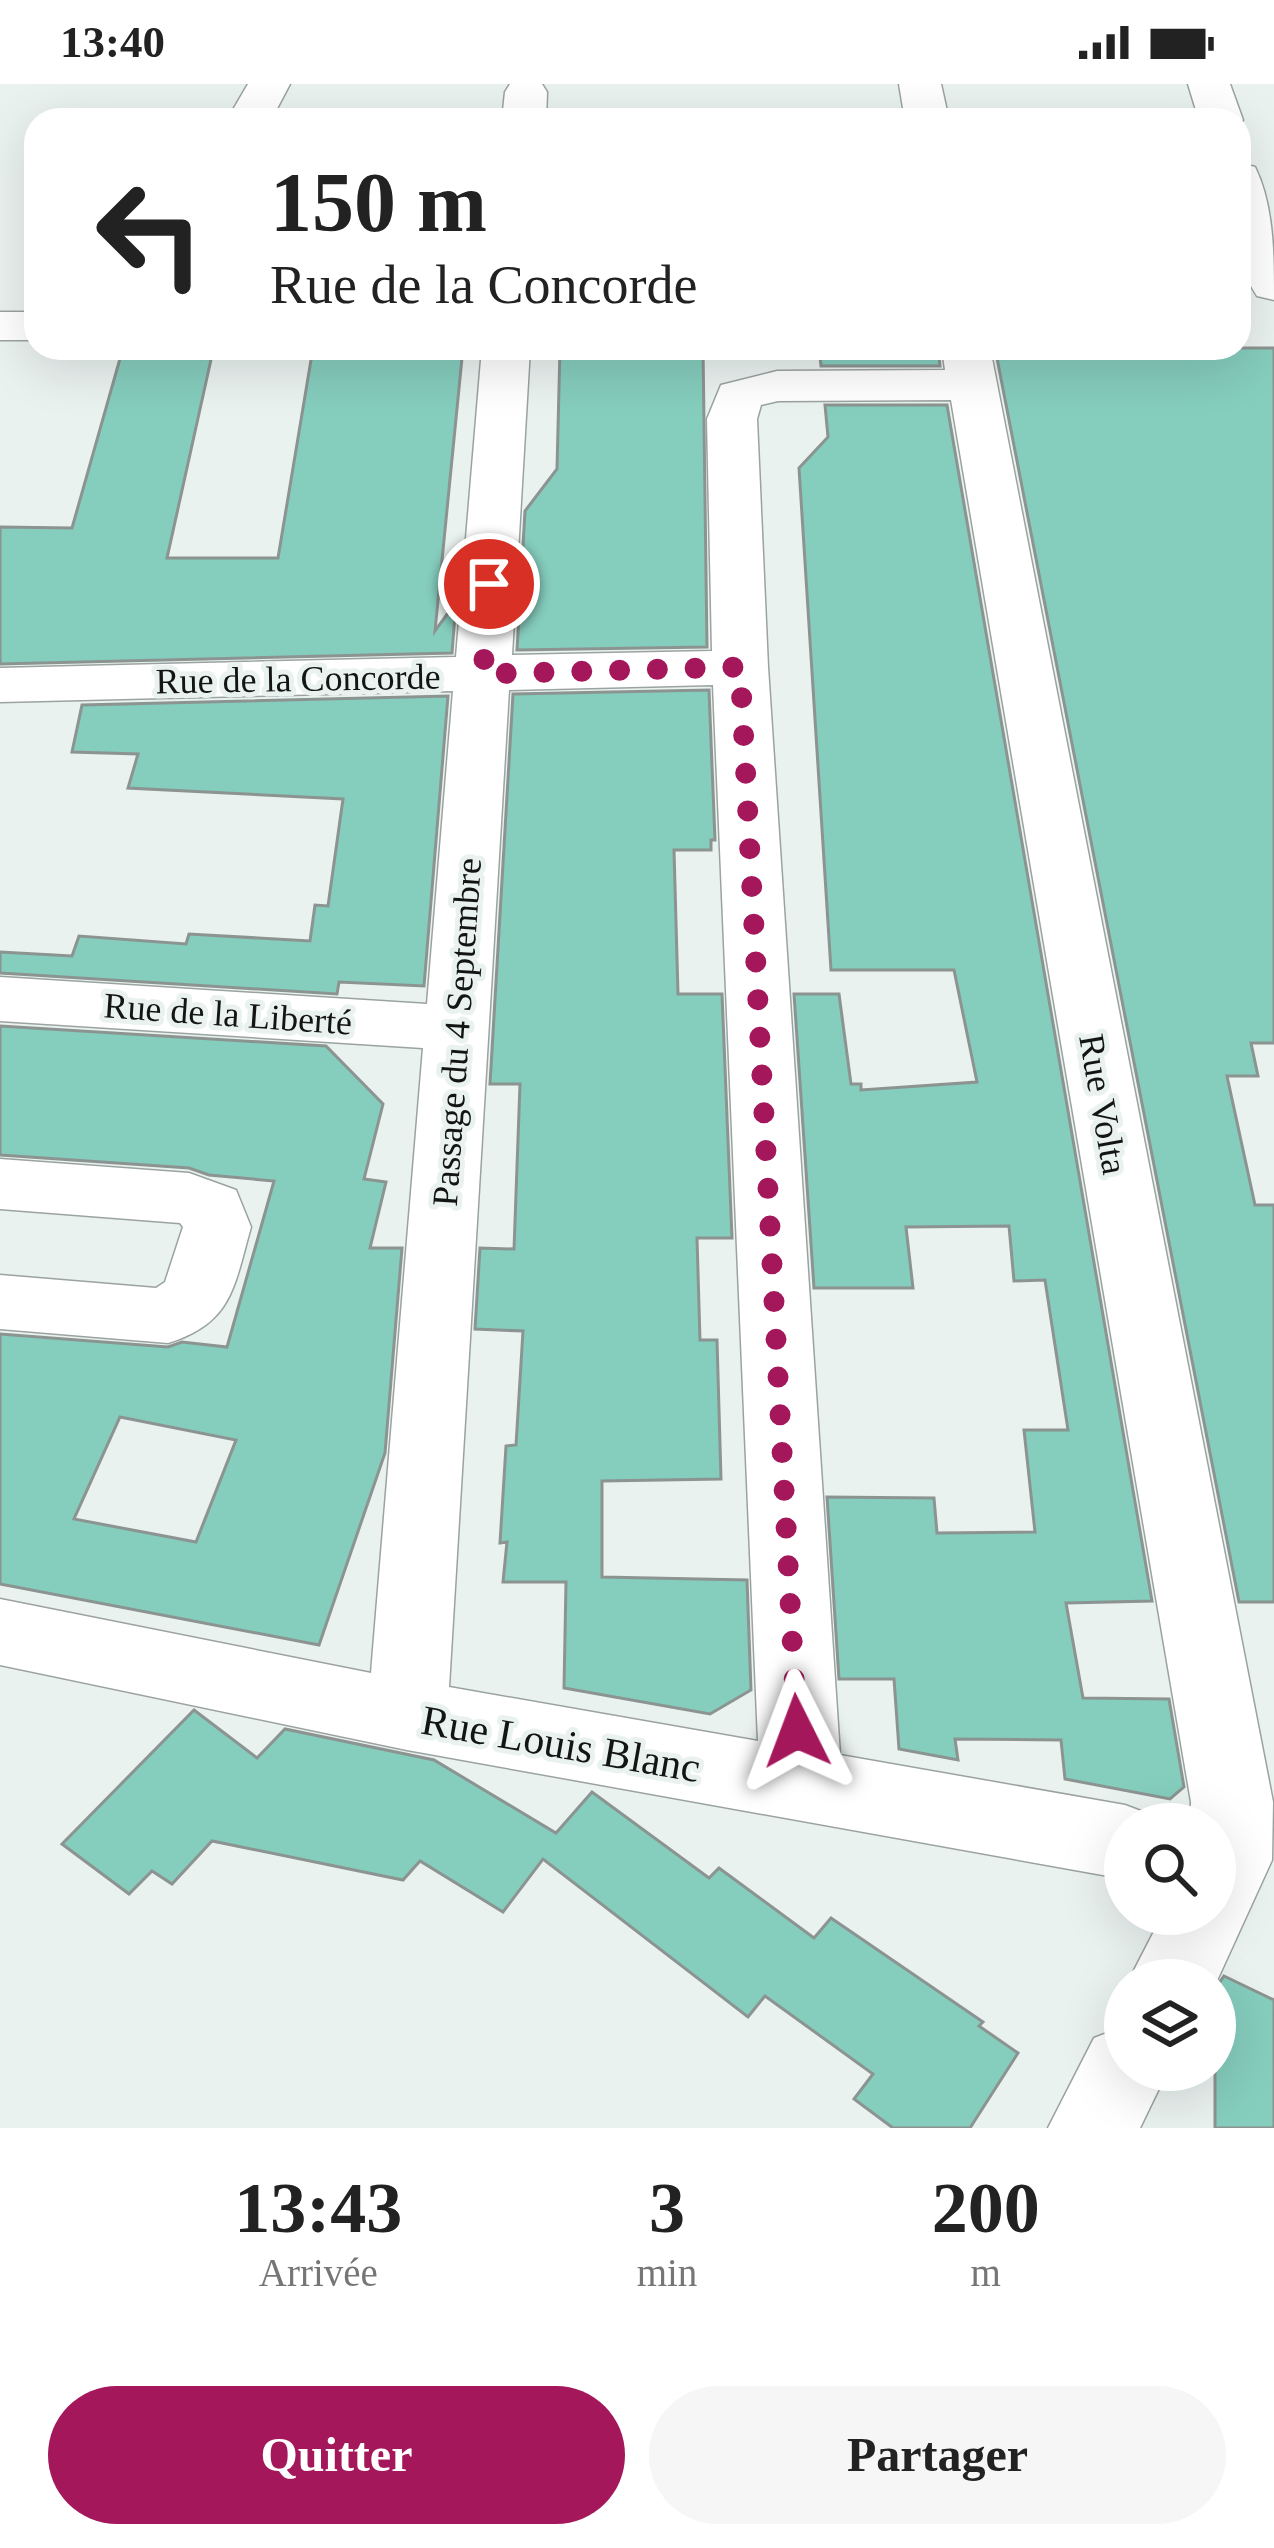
<!DOCTYPE html>
<html lang="fr">
<head>
<meta charset="utf-8">
<style>
	body { margin:0; font-family:"Times New Roman",serif; background:#f6f6f6; color:#222; height:100vh; display:flex; flex-direction:column; font-size:45px; white-space:nowrap }
	* { box-sizing:border-box; margin:0 }
	p { font-size:39px; color:#767676 }
	.icon { flex:none; width:66px; height:66px; fill:none; stroke:currentColor; stroke-width:2; stroke-linecap:round; stroke-linejoin:round }
	.map { position:relative; height:2044px; overflow:hidden }
	.sheet { display:flex; flex-direction:column; background:#fff; flex:1 }
	.sheet>* { flex:none }
	.banner { position:absolute; left:24px; top:24px; width:1227px; height:252px; border-radius:36px; box-shadow:0 12px 48px #0002; background:#fff; color:#222; overflow:hidden }
	.controls { position:absolute; left:1104px; top:1719px; display:grid; gap:24px }
	.controls a { display:grid; place-items:center; width:132px; height:132px; border-radius:50%; background:#fff; box-shadow:0 12px 48px #0002; font-size:60px }
	.pin { position:absolute; display:grid; place-items:center; width:102px; height:102px; color:#fff; margin:-51px; border:6px solid #fff; border-radius:50%; box-shadow:0 3px 12px #0007 }
	.me { position:absolute; width:132px; margin:-66px; rotate:357deg; stroke-linejoin:round; filter:drop-shadow(0 0 9px #0008) }
	.turn { display:flex; align-items:center; gap:42px; height:252px; padding:0 48px; font-size:54px }
	.turn .icon { width:156px; height:156px; stroke-width:2.5 }
	.turn b { display:block; font-size:84px; line-height:102px }
	.eta { display:flex; justify-content:space-evenly; align-items:center; height:204px; text-align:center }
	.eta b { font-size:72px; font-weight:800; line-height:84px }
	.button { display:flex; gap:24px; margin-top:auto; padding:24px 48px }
	.button a { flex:1; height:138px; border-radius:72px; background:#a5175b; color:#fff; font-size:48px; font-weight:800; line-height:138px; text-align:center }
	.button a+a { background:#f6f6f6; color:#222 }
	.status { display:flex; justify-content:space-between; align-items:center; height:84px; padding:0 60px; background:#fff; direction:ltr }
	.status svg { height:33px; fill:currentColor }
	.map>svg:first-child { display:block }
	.building { fill:#85cdbd; stroke:#8c9492; stroke-width:3; fill-rule:evenodd }
	.lines { fill:none; stroke-linecap:round; stroke-linejoin:round }
	.minor-casing { stroke:#9ba3a1; stroke-width:3 }
	.minor { fill:#fff; fill-rule:evenodd }
	.route { stroke:#a5175b; stroke-width:21; stroke-dasharray:0 37.8 }
	.labels { text-anchor:middle; stroke-width:10; stroke-linejoin:round; paint-order:stroke }
	.street-label { font-size:36px; fill:#121514; stroke:#eaf2f0 }
	.near-street-label { font-size:42px; fill:#121514; stroke:#eaf2f0 }
</style>
</head>
<body>
<div class="status"><b>13:40</b><svg viewBox="0 0 49 12"><path d="M0 12V9h3v3zM5 12V6h3v6zM10 12V3h3v9zM15 12V0h3v12zM26 1h20v11H26zM47 4h2v5h-2z"/></svg></div>
<div class="map">
<svg width="1274" height="2044" viewBox="0 0 1274 2044">
	<rect width="100%" height="100%" fill="#eaf2f0"/>
	<g class="building">
		<polygon points="123,264 202,264 201,271 212,271 167,474 278,474 313,264 463,264 435,547 456,518 452,569 0,580 0,443 72,444"/>
		<polygon points="560,264 703,264 707,563 517,566 525,427 557,385"/>
		<polygon points="819,264 938,264 940,282 821,282"/>
		<polygon points="995,264 1274,264 1274,959 1251,959 1258,992 1227,992 1255,1121 1274,1121 1274,1518 1239,1518"/>
		<polygon points="825,321 947,321 1152,1517 1066,1519 1083,1614 1169,1615 1184,1703 1170,1715 1065,1695 1061,1656 955,1655 958,1676 899,1665 894,1595 839,1595 827,1413 934,1414 937,1449 1035,1448 1024,1346 1068,1346 1045,1196 1014,1197 1009,1142 906,1143 913,1204 814,1204 794,910 839,910 851,1000 861,1000 861,1006 977,998 954,886 831,886 799,384 828,353"/>
		<polygon points="709,606 715,756 711,756 711,766 674,766 678,910 722,910 732,1154 697,1154 700,1256 717,1256 721,1395 602,1397 602,1493 747,1496 751,1606 710,1630 564,1604 566,1498 503,1498 507,1458 500,1459 506,1362 516,1361 523,1247 475,1245 480,1164 514,1165 520,1000 490,1000 513,610"/>
		<polygon points="448,612 424,902 339,898 337,910 0,889 0,868 72,872 79,852 186,860 189,850 310,857 315,821 328,822 343,715 128,704 138,670 72,668 82,621"/>
		<path d="M 0,942 L 326,962 L 383,1020 L 364,1095 L 386,1098 L 370,1164 L 402,1164 L 385,1369 L 319,1561 L 0,1500 L 0,1250 L 168,1263 L 182,1258 L 227,1263 L 274,1097 L 209,1091 L 189,1084 L 0,1071 ZM 120,1333 L 236,1356 L 196,1458 L 74,1435 Z"/>
		<polygon points="194,1626 257,1674 285,1645 434,1676 556,1749 592,1708 709,1794 719,1784 814,1854 831,1834 983,1938 979,1942 1018,1969 970,2044 893,2044 854,2015 873,1990 765,1912 748,1933 543,1775 503,1828 420,1777 403,1796 212,1757 172,1800 152,1787 129,1810 62,1760"/>
		<polygon points="1224,1892 1274,1916 1274,2044 1215,2044 1215,1905"/>
	</g>
	<g class="lines">
		<g class="minor-casing">
			<g id="minor">
				<polygon points="248,0 290,0 271,36 227,36"/>
				<polygon points="510,0 542,0 547,8 546,36 502,36 505,8"/>
				<polygon points="899,0 941,0 949,36 905,36"/>
				<polygon points="1188,0 1230,0 1243,36 1239,41 1239,36 1199,36"/>
				<path d="M 1239,79 L 1255,83 C 1274,121 1274,172 1274,216 L 1257,212 C 1231,174 1239,122 1239,79 Z"/>
				<rect x="0" y="228" width="36" height="28"/>
				<path d="M 482,264 L 530,264 L 512,571 L 712,567 L 707,335 L 721,301 L 777,287 L 945,286 L 942,264 L 990,264 L 1273,1718 L 1272,1776 L 1215,1901 L 1215,1896 L 1129,1896 L 1163,1830 L 1215,1830 L 1215,1740 L 1190,1740 L 1191,1718 L 951,316 L 778,317 L 761,321 L 757,335 L 768,583 L 840,1671 L 1125,1721 L 1154,1732 L 1158,1740 L 1125,1740 L 1125,1795 L 407,1666 L 0,1581 L 0,1515 L 371,1589 L 423,964 L 0,937 L 0,893 L 427,920 L 453,607 L 0,618 L 0,584 L 456,573 ZM 713,601 L 758,1657 L 449,1603 L 509,606 Z"/>
				<path d="M 0,1075 L 189,1089 L 236,1106 L 251,1143 C 234,1202 233,1239 168,1259 L 0,1245 L 0,1191 L 156,1204 L 165,1198 L 183,1143 L 180,1139 L 0,1125 Z"/>
				<polygon points="1125,1942 1125,1986 1168,1986 1140,2044 1048,2044 1094,1954"/>
			</g>
		</g>
		<use href="#minor" class="minor"/>
	</g>
	<g class="lines">
		<polyline class="route" points="489,500 483,590 740,583 797,1647"/>
	</g>
	<g class="labels">
		<g class="street-label">
			<text transform="translate(298 594) rotate(-1)" y="13">Rue de la Concorde</text>
			<text transform="translate(228 929) rotate(4)" y="13">Rue de la Liberté</text>
			<text transform="translate(456 948) rotate(-86)" y="13">Passage du 4 Septembre</text>
			<text transform="translate(1104 1020) rotate(80)" y="13">Rue Volta</text>
		</g>
		<g class="near-street-label">
			<text transform="translate(561 1659) rotate(10)" y="15">Rue Louis Blanc</text>
		</g>
	</g>
</svg>
<div class="controls">
<a><svg class="icon" aria-label="search" viewBox="0 0 24 24"><circle cx="10" cy="10" r="6"/><path d="M15 15l6 6"/></svg></a>
<a><svg class="icon" aria-label="layers" viewBox="0 0 24 24"><path d="M12 4l9 5-9 5-9-5zM3 14l9 5 9-5"/></svg></a>
</div>
<div class="pin" style="left:489px;top:500px;background:#d93025"><svg class="icon" aria-label="arrive" viewBox="0 0 24 24"><path d="M6 21V4h12l-3 4 3 4H6"/></svg></div>
<svg class="me" style="left:797px;top:1647px" viewBox="-20 -20 40 40"><path d="M0-17L14 15 0 8-14 15z" fill="#a5175b" stroke="#fff" stroke-width="4"/></svg>
<div class="banner">
<div class="turn"><svg class="icon" aria-label="left" viewBox="0 0 24 24"><path d="M17 20v-9H6M10 6l-5 5 5 5"/></svg><div><b>150 m</b>Rue de la Concorde</div></div>
</div>
</div>
<section class="sheet">
<div class="eta">
<div><b>13:43</b><p>Arrivée</p></div>
<div><b>3</b><p>min</p></div>
<div><b>200</b><p>m</p></div>
</div>
<div class="button"><a>Quitter</a><a>Partager</a></div>
</section>
</body>
</html>
